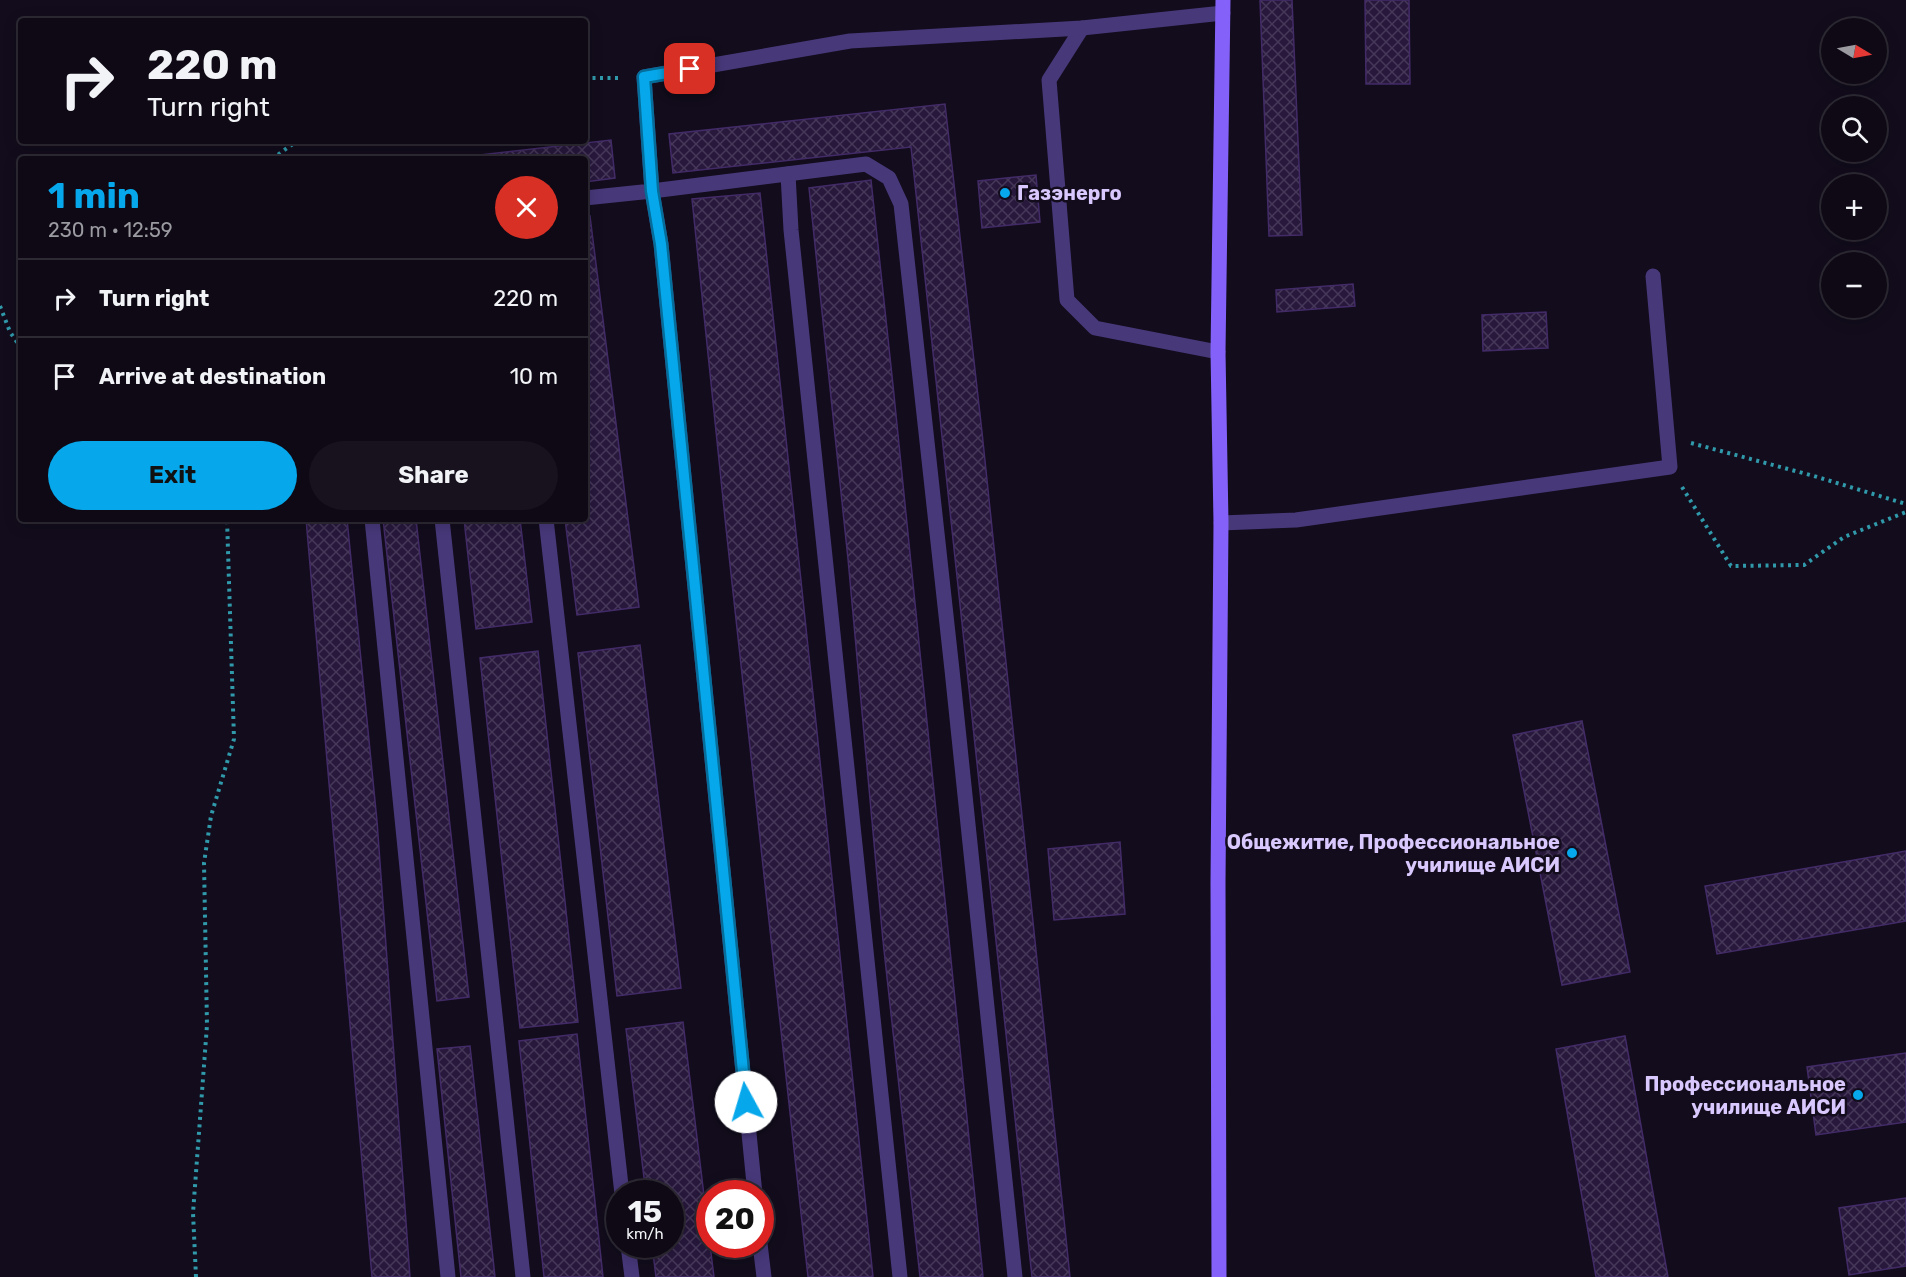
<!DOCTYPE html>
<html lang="en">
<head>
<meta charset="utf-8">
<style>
	body { margin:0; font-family:Rubik,sans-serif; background:#17121e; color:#f1f3f6; height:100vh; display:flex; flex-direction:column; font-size:22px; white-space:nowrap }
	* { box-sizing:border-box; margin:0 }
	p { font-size:20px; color:#9b9aa0 }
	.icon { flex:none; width:33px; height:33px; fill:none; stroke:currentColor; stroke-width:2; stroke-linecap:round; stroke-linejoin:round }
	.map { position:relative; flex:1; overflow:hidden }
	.details { position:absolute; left:18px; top:156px; width:570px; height:366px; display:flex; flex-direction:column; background:#0e0915; border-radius:6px; box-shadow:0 3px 15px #0003,0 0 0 2px #2e2a34 }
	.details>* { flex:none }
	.banner { position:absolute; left:18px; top:18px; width:570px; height:126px; border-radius:6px; box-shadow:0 3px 15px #0003,0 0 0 2px #2e2a34; background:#0e0915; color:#f1f3f6; overflow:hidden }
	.needle { width:39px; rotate:100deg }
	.fabs { position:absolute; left:1821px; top:18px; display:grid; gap:12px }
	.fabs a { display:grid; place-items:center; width:66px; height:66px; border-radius:50%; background:#0e0915; box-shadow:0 3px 15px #0003,0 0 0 2px #2e2a34; font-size:30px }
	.speed { position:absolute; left:606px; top:1180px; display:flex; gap:12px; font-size:30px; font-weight:700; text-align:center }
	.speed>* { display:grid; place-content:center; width:78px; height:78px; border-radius:50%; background:#0e0915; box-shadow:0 3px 15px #0003,0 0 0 2px #2e2a34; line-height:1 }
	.speed small { font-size:15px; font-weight:400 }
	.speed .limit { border:9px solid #d22; background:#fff; color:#111 }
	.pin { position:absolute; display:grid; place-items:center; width:51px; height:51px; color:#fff; margin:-26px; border-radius:12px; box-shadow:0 3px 9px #0006 }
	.me { position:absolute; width:66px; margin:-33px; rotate:354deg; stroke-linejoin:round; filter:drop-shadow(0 0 4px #0008) }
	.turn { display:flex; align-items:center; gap:21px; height:126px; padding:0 30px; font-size:27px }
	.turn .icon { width:78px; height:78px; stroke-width:2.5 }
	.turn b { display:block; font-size:42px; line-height:51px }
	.round { display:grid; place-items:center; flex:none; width:63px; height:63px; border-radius:32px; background:#17121e }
	.head { display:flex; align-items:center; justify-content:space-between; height:102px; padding:0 30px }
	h1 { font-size:36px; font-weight:700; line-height:45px; color:#07a8eb }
	.button { display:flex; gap:12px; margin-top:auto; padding:12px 30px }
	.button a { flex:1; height:69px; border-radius:36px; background:#07a8eb; color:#111; font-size:24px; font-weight:700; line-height:69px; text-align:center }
	.button a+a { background:#17121e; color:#f1f3f6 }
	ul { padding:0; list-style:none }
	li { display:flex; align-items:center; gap:18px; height:78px; padding:0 30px; border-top:2px solid #2e2a34 }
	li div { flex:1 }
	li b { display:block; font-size:22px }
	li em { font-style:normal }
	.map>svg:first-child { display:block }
	.building { fill:url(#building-cross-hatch); stroke:#432b68; stroke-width:1.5 }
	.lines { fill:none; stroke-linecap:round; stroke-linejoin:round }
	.path { stroke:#3099aa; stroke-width:4; stroke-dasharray:3 4.5; stroke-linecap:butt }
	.lane { stroke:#47387a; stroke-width:15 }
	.secondary { stroke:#8462fa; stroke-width:15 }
	.route-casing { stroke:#056d99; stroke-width:15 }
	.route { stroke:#07a8eb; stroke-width:10 }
	.poi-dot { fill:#07a8eb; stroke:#120c1c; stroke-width:2 }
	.labels { text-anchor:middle; stroke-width:5; stroke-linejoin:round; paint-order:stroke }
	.poi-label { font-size:20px; font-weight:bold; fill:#d9c8fd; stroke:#120c1c; text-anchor:end }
</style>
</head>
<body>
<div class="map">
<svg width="1906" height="1277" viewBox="0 0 1906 1277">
	<defs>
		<pattern id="building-cross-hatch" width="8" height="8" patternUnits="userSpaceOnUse" patternTransform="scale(1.5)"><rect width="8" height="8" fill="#27183c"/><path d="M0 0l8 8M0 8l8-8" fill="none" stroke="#463859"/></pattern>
	</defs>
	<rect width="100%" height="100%" fill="#120c1c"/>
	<g class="building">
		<polygon points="1260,0 1292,0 1302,235 1269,236"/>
		<polygon points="1365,0 1409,0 1410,84 1366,84"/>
		<polygon points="945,104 982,432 1070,1277 1032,1277 911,147 673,173 669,134"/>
		<polygon points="611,140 615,178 585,182 585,159 445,159"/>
		<polygon points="1036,175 1040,222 982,228 978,181"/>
		<polygon points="871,180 893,385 983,1277 920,1277 883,941 848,559 809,188"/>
		<polygon points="760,193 817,732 873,1277 808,1277 726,528 692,199"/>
		<polygon points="590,216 639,607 577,615 565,519 585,519 585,217"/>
		<polygon points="1353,284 1355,306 1277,312 1276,290"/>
		<polygon points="1546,312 1548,348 1483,351 1482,315"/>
		<polygon points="306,519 347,519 377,821 410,1277 372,1277"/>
		<polygon points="383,519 416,519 469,997 437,1001"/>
		<polygon points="464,519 520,519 532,622 476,629"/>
		<polygon points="640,645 681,988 617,996 578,653"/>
		<polygon points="538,651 578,1022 520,1028 480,658"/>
		<polygon points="1582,721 1630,972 1562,985 1513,735"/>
		<polygon points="1120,842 1125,914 1054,920 1048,849"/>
		<polygon points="1906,851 1906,921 1717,954 1705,886"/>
		<polygon points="683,1022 710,1245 714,1277 656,1277 652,1245 670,1245 670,1194 646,1194 626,1029"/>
		<polygon points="577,1034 603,1277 544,1277 519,1041"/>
		<polygon points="1625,1036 1668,1277 1596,1277 1556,1049"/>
		<polygon points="470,1046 495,1277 461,1277 437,1049"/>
		<polygon points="1906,1053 1906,1122 1816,1135 1807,1067"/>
		<polygon points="1906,1198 1906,1266 1849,1275 1839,1208"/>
	</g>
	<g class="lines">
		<g class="path">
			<polyline points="585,78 622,78"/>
			<polyline points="272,159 297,141"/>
			<polyline points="0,306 10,332 21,348"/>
			<polyline points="1691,443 1814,476 1906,504"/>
			<polyline points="1682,487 1731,566 1804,565 1844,537 1906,512"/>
			<polyline points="196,1277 193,1213 207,1025 204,863 211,816 234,739 227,519"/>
		</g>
		<g class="lane">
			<polyline points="1082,28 1049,80 1067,300 1095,328 1218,352"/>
			<polyline points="788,174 791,230 900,1277"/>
			<polyline points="585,198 652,191 644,77 850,41 1082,28 1223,13"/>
			<polyline points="372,519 448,1277"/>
			<polyline points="442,519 523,1277"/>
			<polyline points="546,519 622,1194"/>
			<polyline points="1221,523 1296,520 1670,467 1653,276"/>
			<polyline points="755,1194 661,244 652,191 866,164 889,178 901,204 952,670 1015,1277"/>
			<polyline points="760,1244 764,1277"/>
			<polyline points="628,1245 632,1277"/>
		</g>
		<polyline class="secondary" points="1219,1277 1218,882 1221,523 1218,352 1223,0"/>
	</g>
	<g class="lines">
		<g class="route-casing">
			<polyline id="route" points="690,69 644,77 652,191 661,244 746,1102"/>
		</g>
		<use href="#route" class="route"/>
	</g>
	<g class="poi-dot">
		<circle cx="1005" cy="193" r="6"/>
		<circle cx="1572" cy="853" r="6"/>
		<circle cx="1858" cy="1095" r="6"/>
	</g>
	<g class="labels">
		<g class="poi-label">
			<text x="1017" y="200" text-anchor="start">Газэнерго</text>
			<text x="1560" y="849">Общежитие, Профессиональное<tspan x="1560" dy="23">училище АИСИ</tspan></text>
			<text x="1846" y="1091">Профессиональное<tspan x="1846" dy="23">училище АИСИ</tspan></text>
		</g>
	</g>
</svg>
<div class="fabs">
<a><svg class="needle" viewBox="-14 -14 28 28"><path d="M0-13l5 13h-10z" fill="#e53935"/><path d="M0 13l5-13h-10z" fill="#9b9aa0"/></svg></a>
<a><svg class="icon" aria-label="search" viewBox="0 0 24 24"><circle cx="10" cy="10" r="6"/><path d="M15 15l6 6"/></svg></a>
<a>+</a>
<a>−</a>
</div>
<div class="speed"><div>15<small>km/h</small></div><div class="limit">20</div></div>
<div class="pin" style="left:690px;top:69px;background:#d93025"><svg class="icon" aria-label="arrive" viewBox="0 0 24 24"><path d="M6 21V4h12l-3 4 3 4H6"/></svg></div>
<svg class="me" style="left:746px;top:1102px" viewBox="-20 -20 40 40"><circle r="19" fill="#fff"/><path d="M0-13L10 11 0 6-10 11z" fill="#07a8eb"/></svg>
<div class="banner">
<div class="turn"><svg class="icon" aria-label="right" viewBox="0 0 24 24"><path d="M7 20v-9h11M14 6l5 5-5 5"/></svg><div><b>220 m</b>Turn right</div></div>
</div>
<section class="details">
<div class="head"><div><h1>1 min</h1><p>230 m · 12:59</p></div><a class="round" style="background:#d93025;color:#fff"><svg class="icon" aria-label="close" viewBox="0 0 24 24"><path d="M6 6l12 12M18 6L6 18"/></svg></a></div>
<ul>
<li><svg class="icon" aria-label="right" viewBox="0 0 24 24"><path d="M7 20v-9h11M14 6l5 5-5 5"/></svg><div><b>Turn right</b></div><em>220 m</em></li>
<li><svg class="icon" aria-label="arrive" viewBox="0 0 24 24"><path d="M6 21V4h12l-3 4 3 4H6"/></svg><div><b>Arrive at destination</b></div><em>10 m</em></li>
</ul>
<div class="button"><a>Exit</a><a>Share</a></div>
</section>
</div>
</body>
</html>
